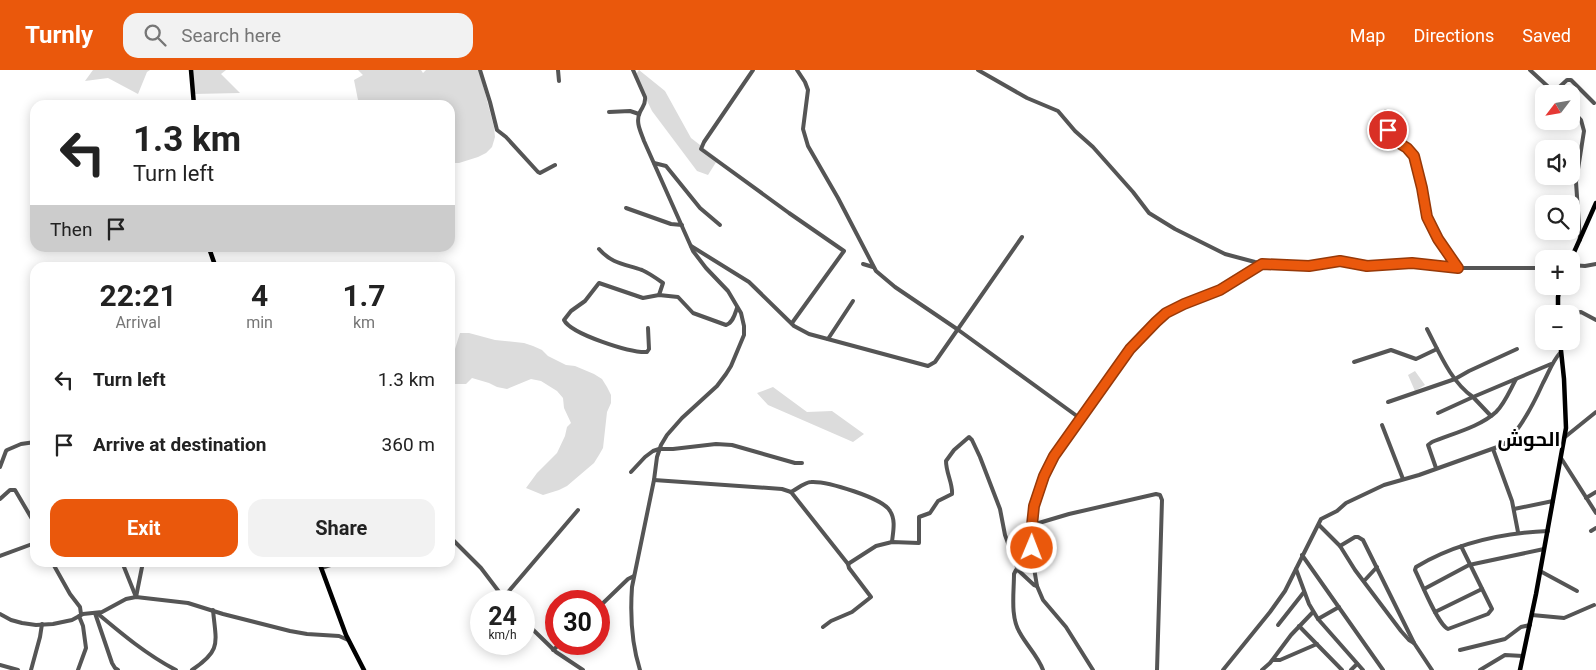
<!DOCTYPE html>
<html lang="en">
<head>
<meta charset="utf-8">
<style>
	body { margin:0; font-family:Roboto,Cairo,sans-serif; background:#f2f2f2; color:#222; height:100vh; display:flex; flex-direction:column; font-size:19px; white-space:nowrap }
	* { box-sizing:border-box; margin:0 }
	p { font-size:16px; color:#767676 }
	.icon { flex:none; width:28px; height:28px; fill:none; stroke:currentColor; stroke-width:2; stroke-linecap:round; stroke-linejoin:round }
	.map { position:relative; flex:1; overflow:hidden }
	.details { position:absolute; left:30px; top:192px; width:425px; height:305px; display:flex; flex-direction:column; background:#fff; border-radius:15px; box-shadow:0 2px 12px #0003 }
	.details>* { flex:none }
	.banner { position:absolute; left:30px; top:30px; width:425px; height:152px; border-radius:15px; box-shadow:0 2px 12px #0003; background:#fff; color:#222; overflow:hidden }
	.needle { width:32px; rotate:239deg }
	.buttons { position:absolute; left:1535px; top:15px; display:grid; gap:10px }
	.buttons a { display:grid; place-items:center; width:45px; height:45px; border-radius:10px; background:#fff; box-shadow:0 2px 12px #0003; font-size:25px }
	.speed { position:absolute; left:470px; top:520px; display:flex; gap:10px; font-size:25px; font-weight:700; text-align:center }
	.speed>* { display:grid; place-content:center; width:65px; height:65px; border-radius:50%; background:#fff; box-shadow:0 2px 12px #0003; line-height:1 }
	.speed small { font-size:12px; font-weight:400 }
	.speed .limit { border:8px solid #d22; background:#fff; color:#111 }
	.pin { position:absolute; display:grid; place-items:center; width:42px; height:42px; color:#fff; margin:-21px; border:2px solid #fff; border-radius:50%; box-shadow:0 1px 5px #0007 }
	.me { position:absolute; width:55px; margin:-28px; rotate:1deg; stroke-linejoin:round; filter:drop-shadow(0 0 4px #0008) }
	.turn { display:flex; align-items:center; gap:18px; height:105px; padding:0 20px; font-size:22px }
	.turn .icon { width:65px; height:65px; stroke-width:2.5 }
	.turn b { display:block; font-size:35px; line-height:42px }
	.then { display:flex; align-items:center; height:48px; padding:0 20px; background:#0003; gap:10px; font-size:19px }
	.eta { display:flex; justify-content:space-evenly; align-items:center; height:85px; text-align:center }
	.eta b { font-size:30px; font-weight:700; line-height:35px }
	.cta { display:flex; gap:10px; margin-top:auto; padding:10px 20px }
	.cta a { flex:1; height:58px; border-radius:15px; background:#ea580c; color:#fff; font-size:20px; font-weight:700; line-height:58px; text-align:center }
	.cta a+a { background:#f2f2f2; color:#222 }
	ul { padding:0; list-style:none }
	li { display:flex; align-items:center; gap:15px; height:65px; padding:0 20px }
	li div { flex:1 }
	li b { display:block; font-size:19px }
	li em { font-style:normal }
	header { display:flex; align-items:center; gap:30px; box-sizing:border-box; height:70px; padding:0 25px; background:#ea580c; color:#fff }
	header strong { font-size:24px }
	nav { display:flex; gap:28px; margin-inline-start:auto; font-size:18px }
	.search { width:350px; height:45px; background:#f2f2f2; display:flex; align-items:center; gap:12px; box-sizing:border-box; padding:0 18px; border-radius:15px; color:#767676; font-size:19px }
	.map>svg:first-child { display:block }
	.green { fill:#dcdcdc }
	.lines { fill:none; stroke-linecap:round; stroke-linejoin:round }
	.minor { stroke:#555; stroke-width:4 }
	.major { stroke:#000; stroke-width:4.5 }
	.route-casing { stroke:#983908; stroke-width:12 }
	.route { stroke:#ea580c; stroke-width:9 }
	.labels { text-anchor:middle; stroke-width:5; stroke-linejoin:round; paint-order:stroke }
	.district-label { font-size:20px; font-weight:bold; fill:#000; stroke:#fff }
</style>
</head>
<body>
<header>
<strong>Turnly</strong>
<div class="search"><svg class="icon" aria-label="search" viewBox="0 0 24 24"><circle cx="10" cy="10" r="6"/><path d="M15 15l6 6"/></svg>Search here</div>
<nav><a>Map</a><a>Directions</a><a>Saved</a></nav>
</header>
<div class="map">
<svg width="1596" height="600" viewBox="0 0 1596 600">
	<rect width="100%" height="100%" fill="#fff"/>
	<g class="green">
		<polygon points="93,0 150,0 147,2 138,24 108,8 85,11"/>
		<polygon points="191,0 226,0 221,4 240,23 193,24"/>
		<polygon points="358,0 421,0 423,3 426,0 479,0 494,57 495,67 492,77 486,83 478,87 459,93 450,93 450,35 359,35 354,10 363,5"/>
		<polygon points="639,0 665,21 691,68 718,89 708,105 697,101 652,41 635,6"/>
		<polygon points="460,263 469,263 495,270 524,273 533,276 542,280 548,286 566,295 575,296 594,304 602,309 607,317 611,325 611,333 607,342 603,378 599,385 594,393 567,416 559,420 543,425 526,418 537,403 557,383 565,366 567,357 571,353 564,338 563,328 557,321 541,311 531,309 507,319 497,317 489,313 472,308 466,314 450,314 450,285 455,279"/>
		<polygon points="1415,301 1425,315 1415,321 1408,305"/>
		<polygon points="773,317 807,342 832,341 864,364 853,372 768,335 757,323"/>
	</g>
	<g class="lines">
		<g class="minor">
			<polyline points="480,0 490,32 497,60 506,67 538,102 540,103 555,95"/>
			<polyline points="558,0 559,11"/>
			<path d="M 633,0 L 645,27 C 646,34 643,36 640,42 C 635,52 641,62 644,71 L 693,181 L 706,198 L 728,221 L 741,243 L 744,256 L 744,265 L 731,296 L 726,304 L 717,316 L 682,348 L 667,365 L 661,375 L 657,387 L 654,410 L 632,517 C 630,546 631,572 640,600"/>
			<polyline points="753,0 704,72 701,79 789,143 844,181 792,253"/>
			<polyline points="797,0 805,12 808,20 803,59 808,76 838,128 876,201 895,217 957,259 1081,349 1130,279 1162,246 1184,234 1220,220 1262,194"/>
			<polyline points="978,0 1027,28 1058,41 1075,61 1093,77 1133,122 1149,143 1175,159 1225,184 1255,192 1282,195 1312,196 1340,191 1367,196 1412,193 1458,198 1544,198"/>
			<polyline points="1530,0 1556,24"/>
			<polyline points="1554,22 1567,10 1571,10 1594,33"/>
			<polyline points="1571,39 1581,50 1584,61 1576,112 1580,170"/>
			<polyline points="609,42 630,41 639,44"/>
			<path d="M 1388,60 L 1393,51 L 1390,44 L 1386,41 L 1381,43 C 1379,50 1391,68 1397,72 C 1402,76 1409,78 1413,84 C 1421,97 1422,129 1426,144 C 1432,164 1446,181 1458,198"/>
			<polyline points="654,93 666,96 700,138 720,155"/>
			<polyline points="626,138 671,154 682,155"/>
			<polyline points="691,176 749,212 794,256 809,264 928,296 935,292 1022,167"/>
			<path d="M 599,179 C 612,194 625,194 642,200 C 649,203 656,208 663,213 L 659,225"/>
			<polyline points="863,194 873,197"/>
			<polyline points="1571,195 1585,196 1596,194"/>
			<polyline points="1571,245 1581,242 1596,250"/>
			<path d="M 648,258 L 649,279 L 647,282 C 630,283 571,264 564,250 L 571,241 L 585,231 L 599,213 L 643,228 L 659,225 L 678,227 L 693,243 L 726,255 C 733,253 735,244 737,238"/>
			<path d="M 1427,259 C 1439,282 1451,312 1473,327 L 1551,294"/>
			<polyline points="828,269 853,231"/>
			<polyline points="1354,292 1391,280 1416,289 1437,279"/>
			<polyline points="1388,332 1455,309 1469,301 1517,279"/>
			<polyline points="1438,343 1473,327 1491,346"/>
			<polyline points="1382,355 1403,409"/>
			<polyline points="1565,367 1596,342"/>
			<polyline points="1493,379 1512,431 1518,462"/>
			<polyline points="1561,388 1596,443"/>
			<polyline points="0,397 6,381 7,380 21,374 35,372"/>
			<path d="M 1436,398 L 1428,375 L 1432,372 C 1451,364 1480,357 1496,342 C 1505,333 1510,320 1516,309"/>
			<polyline points="631,402 645,387 653,381 659,379 673,379 716,374 732,375 795,393 802,393"/>
			<polyline points="654,410 782,419 791,422 848,494 849,498 871,527 852,542 831,551 823,557"/>
			<path d="M 791,422 C 797,419 805,412 811,412 C 827,411 883,428 890,441 C 896,450 893,462 892,472"/>
			<polyline points="1586,428 1596,422"/>
			<polyline points="0,429 10,420 15,420 35,454"/>
			<polyline points="1514,439 1553,431"/>
			<polyline points="1032,455 1069,444 1156,424 1160,425 1162,430 1157,600"/>
			<polyline points="1319,455 1340,476 1355,500 1401,561 1409,570 1414,573 1432,600"/>
			<polyline points="1591,461 1596,458"/>
			<polyline points="450,467 481,498 506,531"/>
			<polyline points="1340,476 1355,467 1358,467 1363,470 1414,573"/>
			<path d="M 1461,476 L 1492,539 L 1488,544 L 1448,559 C 1438,555 1421,512 1415,500 L 1416,497 C 1456,473 1502,463 1548,461"/>
			<polyline points="1302,485 1383,600"/>
			<polyline points="0,486 35,473"/>
			<polyline points="52,492 70,524 80,537 81,544"/>
			<polyline points="122,492 136,527"/>
			<path d="M 848,494 L 876,476 L 892,472 L 919,473 L 919,447 L 930,443 L 938,431 L 952,424 C 953,414 946,403 946,391 L 954,380 L 969,367 L 972,370 L 980,387 L 1000,439 L 1005,465 L 1018,500"/>
			<polyline points="321,498 340,492"/>
			<polyline points="1296,499 1309,534 1318,549 1363,600"/>
			<polyline points="1540,501 1577,521"/>
			<polyline points="1364,511 1377,497"/>
			<polyline points="1037,516 1043,530 1066,557 1093,600"/>
			<polyline points="1424,519 1469,495 1544,479"/>
			<polyline points="136,527 143,492"/>
			<polyline points="503,528 578,440"/>
			<polyline points="599,537 628,509 634,506"/>
			<polyline points="1435,542 1482,519"/>
			<polyline points="95,543 112,593 115,598 118,600"/>
			<path d="M 97,543 C 122,564 147,585 176,600"/>
			<polyline points="0,544 11,550 22,553 36,555 53,554 72,550 83,544 102,542 126,529 136,527 188,533 223,544 290,561 307,564 339,566 348,570"/>
			<polyline points="1532,545 1564,548 1594,535"/>
			<polyline points="1318,549 1339,537"/>
			<polyline points="524,551 556,582 583,600"/>
			<polyline points="1278,555 1304,522"/>
			<polyline points="1299,556 1342,600"/>
			<polyline points="553,580 560,574"/>
			<polyline points="1460,580 1505,569 1521,557 1530,555"/>
			<polyline points="1273,590 1280,590 1317,574"/>
			<polyline points="0,595 18,600"/>
			<polyline points="31,600 40,567 42,554"/>
			<polyline points="78,600 86,578 83,556 79,546"/>
			<path d="M 192,600 C 222,580 216,573 213,540"/>
			<path d="M 1043,600 C 1038,586 1027,576 1020,563 C 1010,547 1014,523 1014,504 L 1016,500 L 1019,501 L 1034,515 L 1037,516 C 1030,478 1029,442 1043,406 C 1052,385 1068,366 1081,349"/>
			<path d="M 1223,600 L 1270,542 L 1285,521 L 1321,449 L 1337,441 L 1346,433 L 1384,415 L 1419,405 L 1503,375 C 1520,361 1534,333 1543,313 C 1549,302 1552,292 1560,283"/>
			<polyline points="1262,600 1270,593 1291,565 1313,542"/>
			<polyline points="1351,600 1357,594"/>
			<polyline points="1480,600 1505,585 1523,586"/>
		</g>
		<g class="major">
			<polyline points="191,0 194,35"/>
			<polyline points="209,178 216,198"/>
			<polyline points="1571,189 1596,133"/>
			<polyline points="1558,244 1558,227 1560,216"/>
			<polyline points="319,492 346,565 364,600"/>
			<polyline points="1520,600 1536,524 1566,358 1564,309 1560,271"/>
		</g>
	</g>
	<g class="lines">
		<g class="route-casing">
			<polyline id="route" points="1032,478 1032,455 1034,436 1044,406 1054,386 1130,279 1156,252 1166,243 1184,234 1220,220 1262,194 1309,196 1340,191 1367,196 1412,193 1458,198 1438,169 1427,147 1422,118 1414,86 1407,78 1394,70 1388,60"/>
		</g>
		<use href="#route" class="route"/>
	</g>
	<g class="labels">
		<g class="district-label">
			<text x="1529" y="376">الحوش</text>
		</g>
	</g>
</svg>
<div class="buttons">
<a><svg class="needle" viewBox="-14 -14 28 28"><path d="M0-13l5 13h-10z" fill="#e53935"/><path d="M0 13l5-13h-10z" fill="#767676"/></svg></a>
<a><svg class="icon" aria-label="sound" viewBox="0 0 24 24"><path d="M4 9h4l5-4v14l-5-4H4zM17 9q2 3 0 6"/></svg></a>
<a><svg class="icon" aria-label="search" viewBox="0 0 24 24"><circle cx="10" cy="10" r="6"/><path d="M15 15l6 6"/></svg></a>
<a>+</a>
<a>−</a>
</div>
<div class="speed"><div>24<small>km/h</small></div><div class="limit">30</div></div>
<div class="pin" style="left:1388px;top:60px;background:#d93025"><svg class="icon" aria-label="arrive" viewBox="0 0 24 24"><path d="M6 21V4h12l-3 4 3 4H6"/></svg></div>
<svg class="me" style="left:1032px;top:478px" viewBox="-20 -20 40 40"><circle r="17" fill="#ea580c" stroke="#fff" stroke-width="3"/><path d="M0-11L8 9 0 5-8 9z" fill="#fff"/></svg>
<div class="banner">
<div class="turn"><svg class="icon" aria-label="left" viewBox="0 0 24 24"><path d="M17 20v-9H6M10 6l-5 5 5 5"/></svg><div><b>1.3 km</b>Turn left</div></div>
<div class="then">Then<svg class="icon" aria-label="arrive" viewBox="0 0 24 24"><path d="M6 21V4h12l-3 4 3 4H6"/></svg></div>
</div>
<section class="details">
<div class="eta">
<div><b>22:21</b><p>Arrival</p></div>
<div><b>4</b><p>min</p></div>
<div><b>1.7</b><p>km</p></div>
</div>
<ul>
<li><svg class="icon" aria-label="left" viewBox="0 0 24 24"><path d="M17 20v-9H6M10 6l-5 5 5 5"/></svg><div><b>Turn left</b></div><em>1.3 km</em></li>
<li><svg class="icon" aria-label="arrive" viewBox="0 0 24 24"><path d="M6 21V4h12l-3 4 3 4H6"/></svg><div><b>Arrive at destination</b></div><em>360 m</em></li>
</ul>
<div class="cta"><a>Exit</a><a>Share</a></div>
</section>
</div>
</body>
</html>
